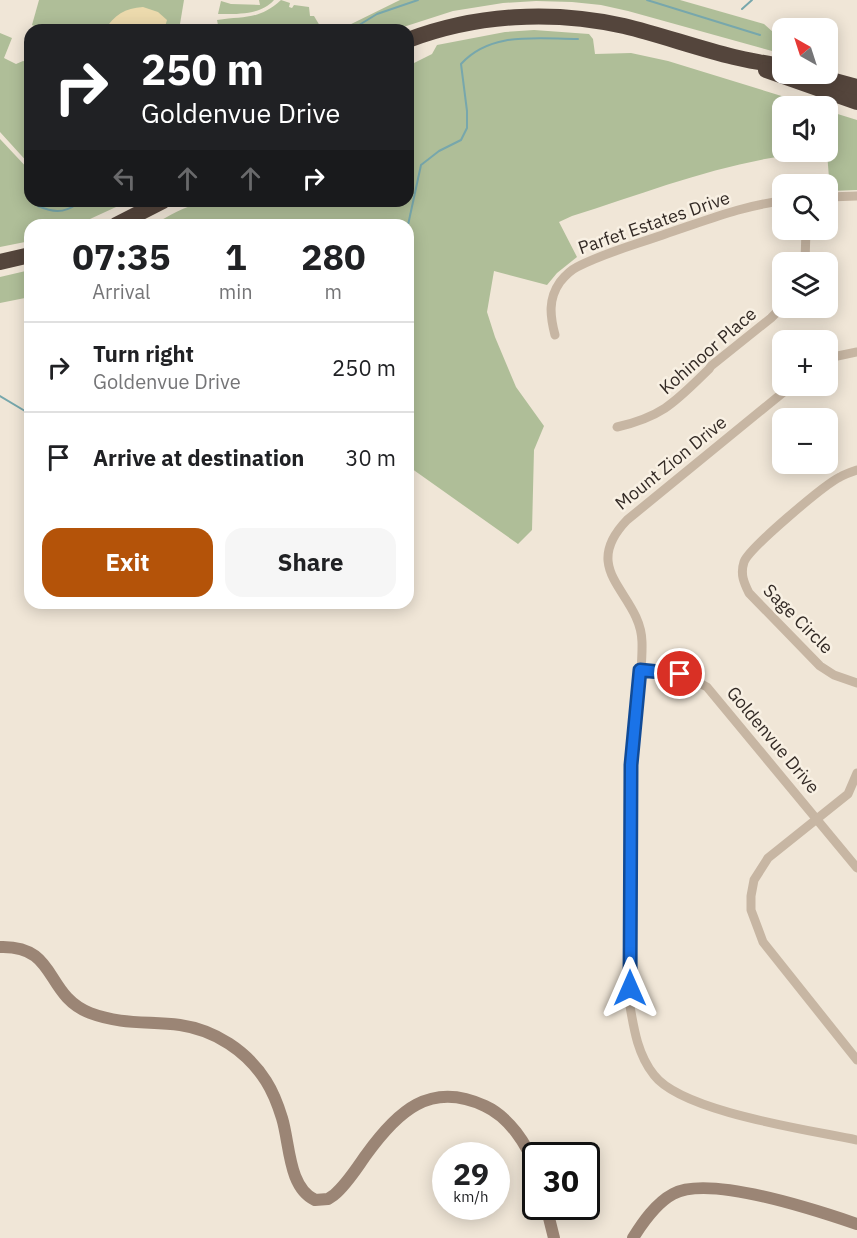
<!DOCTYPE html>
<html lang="en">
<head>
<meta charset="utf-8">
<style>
	body { margin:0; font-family:"IBM Plex Sans",sans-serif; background:#f6f6f6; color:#202124; height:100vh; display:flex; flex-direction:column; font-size:22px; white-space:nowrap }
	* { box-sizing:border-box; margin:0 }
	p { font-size:20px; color:#757577 }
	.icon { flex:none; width:33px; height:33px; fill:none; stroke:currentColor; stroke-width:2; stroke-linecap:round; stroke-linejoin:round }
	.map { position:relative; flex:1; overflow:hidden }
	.side { position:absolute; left:24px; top:219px; width:390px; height:390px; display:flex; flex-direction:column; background:#fff; border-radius:18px; box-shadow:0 3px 15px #0003 }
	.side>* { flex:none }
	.guide { position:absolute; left:24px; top:24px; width:390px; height:183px; border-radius:18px; box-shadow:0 3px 15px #0003; background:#202124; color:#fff; overflow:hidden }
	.needle { width:39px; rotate:321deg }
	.fabs { position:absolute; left:772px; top:18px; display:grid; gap:12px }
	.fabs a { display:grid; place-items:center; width:66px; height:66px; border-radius:12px; background:#fff; box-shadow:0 3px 15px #0003; font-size:30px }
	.speed { position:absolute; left:432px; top:1142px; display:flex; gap:12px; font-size:30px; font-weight:700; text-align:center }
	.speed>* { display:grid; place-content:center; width:78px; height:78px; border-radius:50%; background:#fff; box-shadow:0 3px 15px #0003; line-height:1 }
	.speed small { font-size:15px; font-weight:400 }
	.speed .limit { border:3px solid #111; border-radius:9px; background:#fff; color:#111 }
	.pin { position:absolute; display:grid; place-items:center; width:51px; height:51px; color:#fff; margin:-26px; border:3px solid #fff; border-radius:50%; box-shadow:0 2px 6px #0007 }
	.me { position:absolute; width:66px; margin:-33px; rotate:0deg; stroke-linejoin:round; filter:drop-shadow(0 0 4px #0008) }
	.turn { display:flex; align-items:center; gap:21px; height:126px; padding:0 18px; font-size:27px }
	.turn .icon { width:78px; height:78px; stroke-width:2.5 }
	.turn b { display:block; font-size:42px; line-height:51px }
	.lanes { display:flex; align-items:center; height:57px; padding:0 18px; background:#0003; justify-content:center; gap:30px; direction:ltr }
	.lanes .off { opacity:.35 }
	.eta { display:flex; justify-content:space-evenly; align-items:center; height:102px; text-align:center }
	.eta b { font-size:36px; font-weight:800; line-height:42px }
	.cta { display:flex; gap:12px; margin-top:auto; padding:12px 18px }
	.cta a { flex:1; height:69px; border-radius:18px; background:#b45309; color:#fff; font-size:24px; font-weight:800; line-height:69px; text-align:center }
	.cta a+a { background:#f6f6f6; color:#202124 }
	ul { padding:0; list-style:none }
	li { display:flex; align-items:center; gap:18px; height:90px; padding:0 18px; border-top:2px solid #e0e0e0 }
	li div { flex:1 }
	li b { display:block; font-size:22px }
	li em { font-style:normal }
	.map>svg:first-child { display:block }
	.green { fill:#afbe98 }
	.sand { fill:#ecdaad }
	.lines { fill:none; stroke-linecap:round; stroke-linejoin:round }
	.stream { stroke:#77a7ac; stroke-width:2 }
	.street { stroke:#c7b6a3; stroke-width:9 }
	.secondary { stroke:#9b8575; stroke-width:12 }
	.highway { stroke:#54453c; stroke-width:16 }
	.route-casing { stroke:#114b97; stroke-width:15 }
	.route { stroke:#1a73e8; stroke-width:10 }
	.labels { text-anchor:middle; stroke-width:5; stroke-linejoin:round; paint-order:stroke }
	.street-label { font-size:18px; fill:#332a25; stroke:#f8f0e3 }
</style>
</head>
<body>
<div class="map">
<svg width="857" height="1238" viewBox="0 0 857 1238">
	<rect width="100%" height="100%" fill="#f0e6d7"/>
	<g class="green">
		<polygon points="39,0 184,0 179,30 41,30 32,25"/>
		<path d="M 259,0 L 274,0 C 261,15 237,14 218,14 L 221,1 L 231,4 L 260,5 Z"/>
		<path d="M 281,0 L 290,3 L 289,7 L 292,8 L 294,5 L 309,7 L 310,16 L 314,16 L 320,26 L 314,30 L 219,30 L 217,20 C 245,16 259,20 281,0 Z"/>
		<polygon points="400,0 680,0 764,24 783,41 783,54 628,11 601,5 572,2 536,1 503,3 453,11 394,30 339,30"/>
		<path d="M 534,30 L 589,34 L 593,39 L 595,54 L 631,53 L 668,61 L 814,106 L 783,106 L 783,152 L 828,152 L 828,111 L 857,120 L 857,190 L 830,191 L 827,152 C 739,155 655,190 572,216 L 559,222 L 577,257 L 557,273 L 547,285 L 494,271 L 487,312 L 495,337 L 516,387 L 544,426 L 534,450 L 532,530 L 518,544 L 408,466 L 408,225 L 152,225 C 168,217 185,205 203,203 L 206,206 L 213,201 L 408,201 L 408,66 L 432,54 L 437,45 L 505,32 Z"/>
		<polygon points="0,33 12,38 4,58 16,64 23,61 30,62 30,89 25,112 30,144 30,165 0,132"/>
		<polygon points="0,139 30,171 30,201 74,201 91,206 100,205 111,201 129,201 77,225 30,225 30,241 0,247"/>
		<polygon points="30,270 30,297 0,303 0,277"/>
	</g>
	<path class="sand" d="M 143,7 L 158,12 L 167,20 L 164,30 L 150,30 L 133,24 L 128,26 L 126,30 L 105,30 C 114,15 125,8 143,7 Z"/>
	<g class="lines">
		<g class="stream">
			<polyline points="647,0 760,35"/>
			<polyline points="742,9 752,0"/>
			<polyline points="351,30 377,14 418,0"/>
			<polyline points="235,205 241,201"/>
			<path d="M 38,206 C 52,212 63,214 77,204"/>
			<path d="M 408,225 L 421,165 L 439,151 L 461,140 L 467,128 L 467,111 L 461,64 C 491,31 537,39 578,39"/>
			<polyline points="0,396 30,414"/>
		</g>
		<g class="street">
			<polyline points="828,197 857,196"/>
			<polyline points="805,262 806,230"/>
			<path d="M 555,335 C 550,316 548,299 560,282 C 564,277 571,270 577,267 C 606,252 638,244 668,233 C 705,221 744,205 783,201"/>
			<polyline points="828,358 857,352"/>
			<path d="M 791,386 L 627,520 C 577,572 641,593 642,642 C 643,682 633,724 631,765 C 627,845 630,926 630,1006 C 634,1030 638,1055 654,1075 C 682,1112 810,1130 857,1140"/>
			<path d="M 617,427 C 664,416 676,401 709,369 L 711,366 L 771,318 L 783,306"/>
			<path d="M 857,470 C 851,472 845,474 840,477 C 824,485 749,548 744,562 C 740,574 744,583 749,593 L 820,666 L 834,675 L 857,683"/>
			<path d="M 640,670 C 665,673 685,674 707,687 L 857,868"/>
			<polyline points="857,773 848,794 768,858 754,880 751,896 751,910 763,942 857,1060"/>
		</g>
		<g class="secondary">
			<path d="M 0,947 C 58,945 44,995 90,1013 C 122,1025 148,1021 180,1025 C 215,1030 247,1051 266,1081 C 273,1092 278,1105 282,1118 C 290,1144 288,1187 315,1200 L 328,1199 L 334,1195 C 347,1184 356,1169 366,1155 C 397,1112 430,1080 485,1106 C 509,1117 527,1144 536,1169"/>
			<polyline points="546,1206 554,1238"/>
			<path d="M 633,1238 C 643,1222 656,1203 673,1194 C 709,1174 819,1211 857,1224"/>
		</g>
		<g class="highway">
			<path d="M 408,40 C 477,14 552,10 624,26 C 661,35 697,48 734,57 C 750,61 767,63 783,67"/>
			<polyline points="766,70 857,102"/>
			<polyline points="809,74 857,87"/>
			<polyline points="116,225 163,201"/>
			<polyline points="0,262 30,255"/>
		</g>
	</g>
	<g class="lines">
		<g class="route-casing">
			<polyline id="route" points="630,988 631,765 640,670 680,674"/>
		</g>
		<use href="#route" class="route"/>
	</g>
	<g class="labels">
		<g class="street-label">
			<text transform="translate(654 223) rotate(-19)" y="6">Parfet Estates Drive</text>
			<text transform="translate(708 351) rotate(-41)" y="6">Kohinoor Place</text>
			<text transform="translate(671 463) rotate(-39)" y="6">Mount Zion Drive</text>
			<text transform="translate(798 619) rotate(45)" y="6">Sage Circle</text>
			<text transform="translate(773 740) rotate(50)" y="6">Goldenvue Drive</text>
		</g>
	</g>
</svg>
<div class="fabs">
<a><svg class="needle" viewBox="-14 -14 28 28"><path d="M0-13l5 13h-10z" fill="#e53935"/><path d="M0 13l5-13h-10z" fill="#757577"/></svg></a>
<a><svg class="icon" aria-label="sound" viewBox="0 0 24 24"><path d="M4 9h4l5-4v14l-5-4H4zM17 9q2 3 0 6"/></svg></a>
<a><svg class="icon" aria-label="search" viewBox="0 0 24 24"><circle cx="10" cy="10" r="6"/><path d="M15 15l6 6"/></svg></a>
<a><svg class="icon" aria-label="layers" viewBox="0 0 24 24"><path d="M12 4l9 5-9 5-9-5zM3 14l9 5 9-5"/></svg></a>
<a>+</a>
<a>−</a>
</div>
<div class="speed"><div>29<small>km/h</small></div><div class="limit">30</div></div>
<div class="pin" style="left:680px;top:674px;background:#d93025"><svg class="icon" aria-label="arrive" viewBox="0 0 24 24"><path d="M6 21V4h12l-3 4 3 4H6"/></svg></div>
<svg class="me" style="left:630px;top:988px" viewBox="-20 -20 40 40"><path d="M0-17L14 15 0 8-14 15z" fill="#1a73e8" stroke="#fff" stroke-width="4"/></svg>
<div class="guide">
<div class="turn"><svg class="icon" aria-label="right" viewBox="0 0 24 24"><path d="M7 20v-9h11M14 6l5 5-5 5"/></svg><div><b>250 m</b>Goldenvue Drive</div></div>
<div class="lanes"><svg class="icon off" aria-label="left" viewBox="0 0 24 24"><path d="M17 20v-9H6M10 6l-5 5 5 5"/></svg><svg class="icon off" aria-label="ahead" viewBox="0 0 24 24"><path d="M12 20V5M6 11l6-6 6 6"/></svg><svg class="icon off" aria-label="ahead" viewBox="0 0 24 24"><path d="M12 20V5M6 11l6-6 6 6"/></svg><svg class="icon" aria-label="right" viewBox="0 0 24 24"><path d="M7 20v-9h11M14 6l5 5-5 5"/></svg></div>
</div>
<section class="side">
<div class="eta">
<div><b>07:35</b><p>Arrival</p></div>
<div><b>1</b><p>min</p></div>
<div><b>280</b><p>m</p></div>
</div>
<ul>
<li><svg class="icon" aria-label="right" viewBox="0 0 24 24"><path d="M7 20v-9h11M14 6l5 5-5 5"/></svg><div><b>Turn right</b><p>Goldenvue Drive</p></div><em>250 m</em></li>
<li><svg class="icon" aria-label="arrive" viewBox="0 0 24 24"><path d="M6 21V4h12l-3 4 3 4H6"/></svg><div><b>Arrive at destination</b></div><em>30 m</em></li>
</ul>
<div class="cta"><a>Exit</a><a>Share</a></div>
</section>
</div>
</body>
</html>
